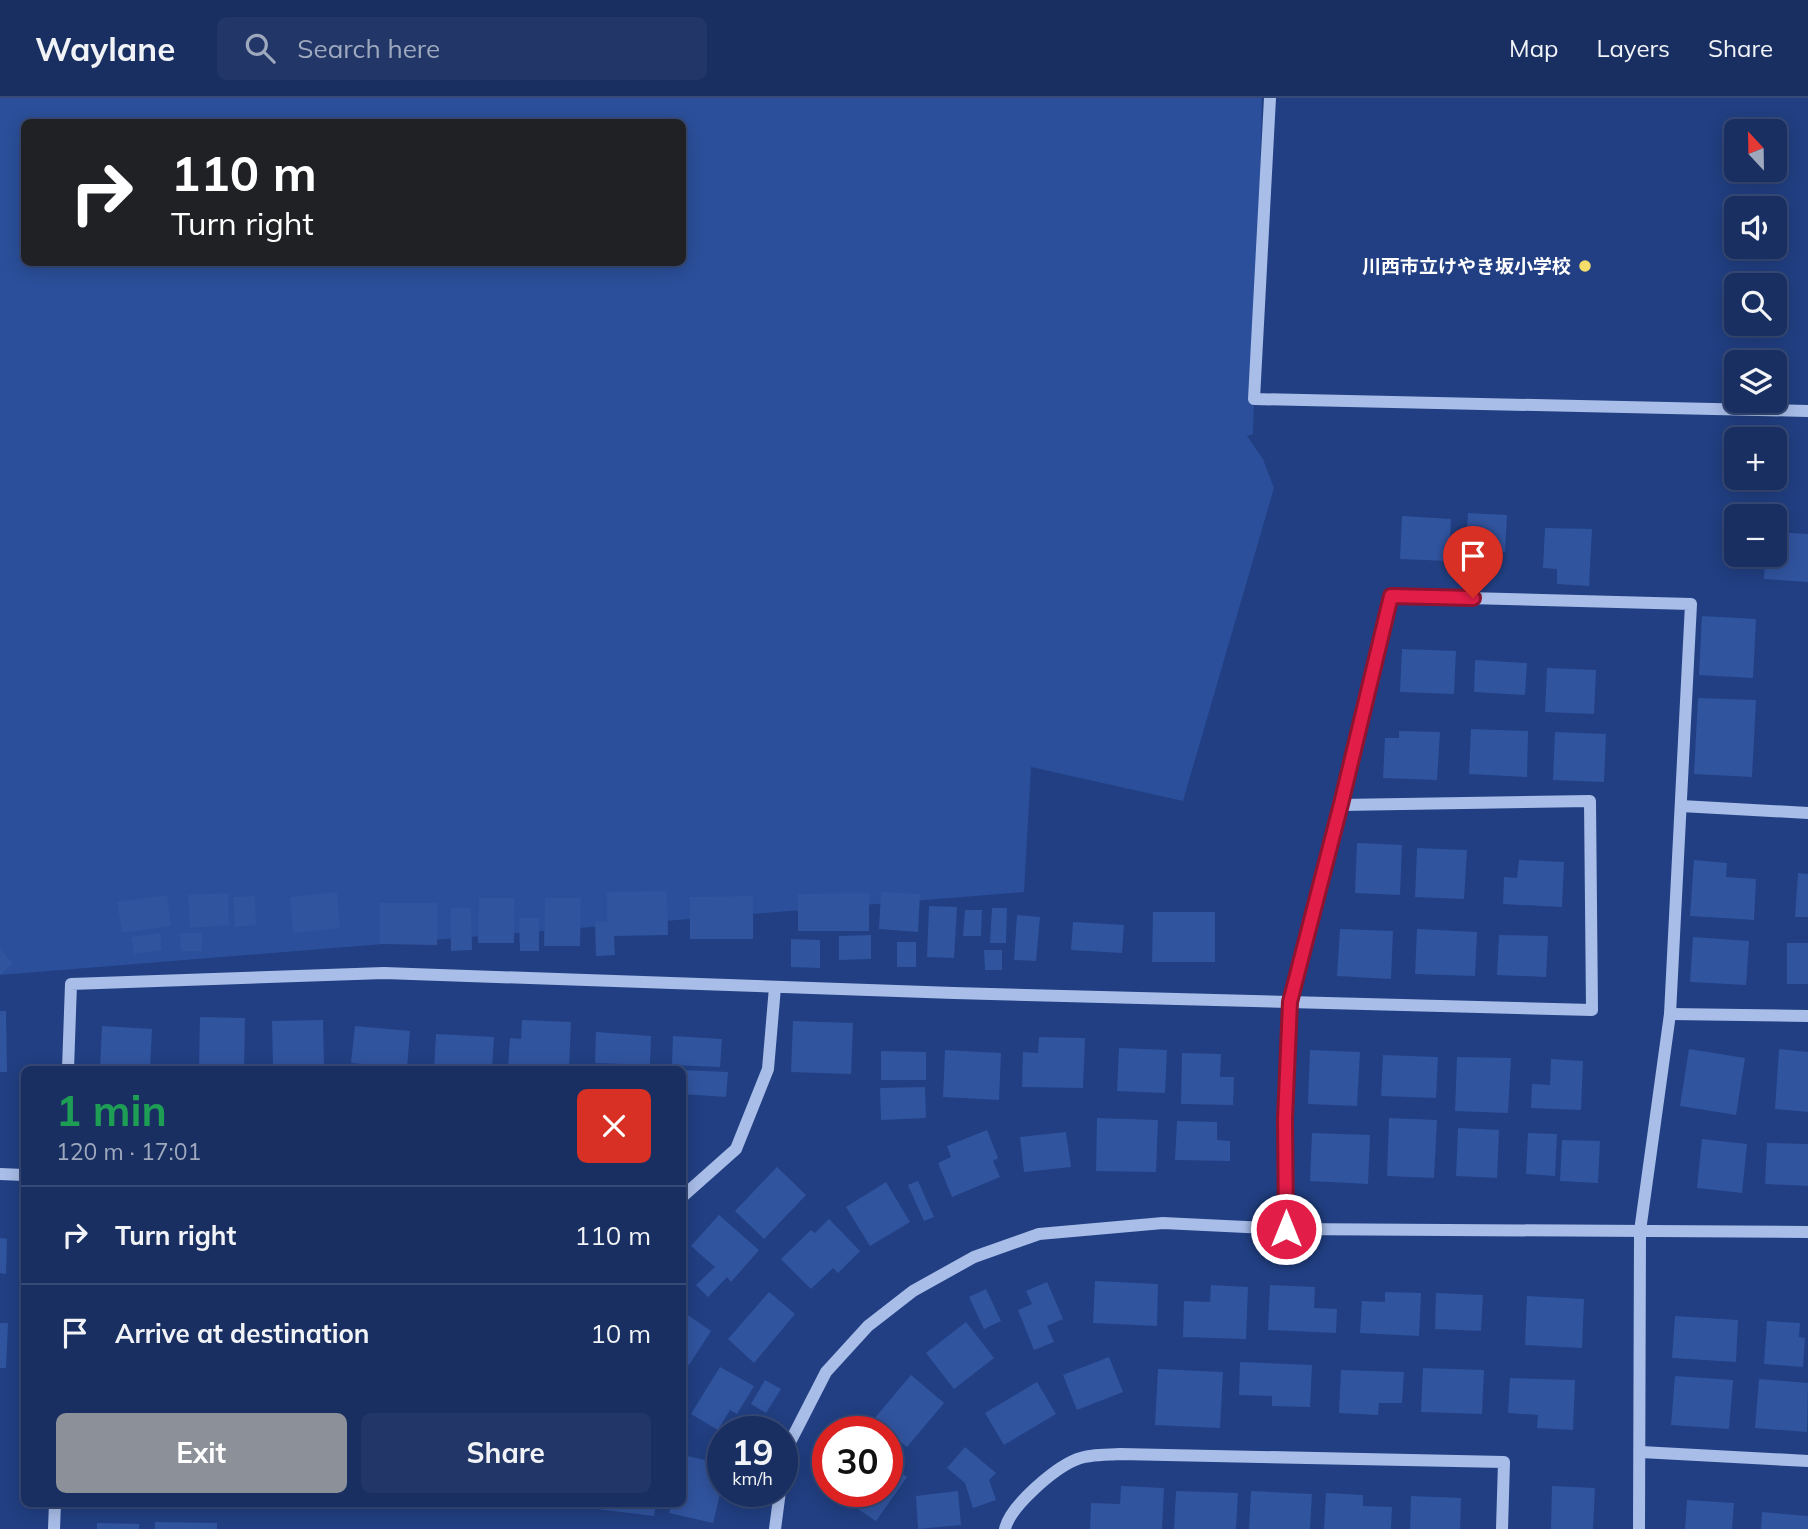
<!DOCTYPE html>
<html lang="en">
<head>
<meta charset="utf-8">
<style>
	body { margin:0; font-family:Mulish,"Noto Sans JP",sans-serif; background:#223768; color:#f1f3f6; height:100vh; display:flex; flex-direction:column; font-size:26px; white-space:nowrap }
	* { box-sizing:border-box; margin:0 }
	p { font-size:23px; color:#9fa9be }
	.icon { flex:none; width:38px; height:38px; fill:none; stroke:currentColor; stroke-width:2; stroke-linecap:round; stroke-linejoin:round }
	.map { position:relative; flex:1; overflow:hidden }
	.details { position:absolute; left:21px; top:968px; width:665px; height:441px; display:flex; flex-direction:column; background:#192f62; border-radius:10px; box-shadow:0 4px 18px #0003,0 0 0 2px #374a77 }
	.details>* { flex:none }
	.guide { position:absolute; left:21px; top:21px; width:665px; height:147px; border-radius:10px; box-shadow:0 4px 18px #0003,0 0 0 2px #374a77; background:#202124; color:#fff; overflow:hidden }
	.needle { width:46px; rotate:338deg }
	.tools { position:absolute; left:1724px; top:21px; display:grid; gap:14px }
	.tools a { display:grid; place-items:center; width:63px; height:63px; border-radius:10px; background:#192f62; box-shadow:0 4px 18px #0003,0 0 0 2px #374a77; font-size:35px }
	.speed { position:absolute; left:707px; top:1318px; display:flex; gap:14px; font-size:35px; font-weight:700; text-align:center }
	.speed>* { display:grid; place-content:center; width:91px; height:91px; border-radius:50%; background:#192f62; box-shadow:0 4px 18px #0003,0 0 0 2px #374a77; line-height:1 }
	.speed small { font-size:18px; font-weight:400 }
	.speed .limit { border:10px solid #d22; background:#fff; color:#111 }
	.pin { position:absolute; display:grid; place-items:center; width:60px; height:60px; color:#fff; margin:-72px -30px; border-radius:50% 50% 50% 0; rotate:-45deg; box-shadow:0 0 7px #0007 }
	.pin .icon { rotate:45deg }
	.me { position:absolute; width:77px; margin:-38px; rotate:0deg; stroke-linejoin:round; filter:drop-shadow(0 0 5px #0008) }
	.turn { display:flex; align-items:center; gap:24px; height:147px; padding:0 35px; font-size:32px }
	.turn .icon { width:91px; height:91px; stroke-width:2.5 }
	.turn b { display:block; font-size:49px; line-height:60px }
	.round { display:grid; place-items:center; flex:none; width:74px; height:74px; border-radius:10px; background:#223768 }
	.overview { display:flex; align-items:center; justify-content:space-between; height:119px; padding:0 35px }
	h1 { font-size:42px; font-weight:700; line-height:52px; color:#1e9e55 }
	.primary-button { display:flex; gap:14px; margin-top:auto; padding:14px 35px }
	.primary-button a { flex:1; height:80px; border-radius:10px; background:#8c9099; color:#fff; font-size:28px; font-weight:700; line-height:80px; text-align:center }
	.primary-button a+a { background:#223768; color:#f1f3f6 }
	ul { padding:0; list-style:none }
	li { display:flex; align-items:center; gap:21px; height:98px; padding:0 35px; border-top:2px solid #374a77 }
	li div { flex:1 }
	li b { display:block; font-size:26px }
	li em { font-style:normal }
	header { display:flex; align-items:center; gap:42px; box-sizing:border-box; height:98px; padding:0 35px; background:#192f62; border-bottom:2px solid #374a77 }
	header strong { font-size:33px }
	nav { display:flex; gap:38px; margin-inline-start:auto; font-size:24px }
	.search { width:490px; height:63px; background:#223768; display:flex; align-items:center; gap:18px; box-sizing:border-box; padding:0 24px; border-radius:10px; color:#9fa9be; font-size:26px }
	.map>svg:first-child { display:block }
	.green { fill:#2b4f9a; fill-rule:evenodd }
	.building { fill:#31549f }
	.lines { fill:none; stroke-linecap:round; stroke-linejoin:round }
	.minor { stroke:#a8bde8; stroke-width:12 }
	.route-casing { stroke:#92132f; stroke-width:18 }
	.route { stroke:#e11d48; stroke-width:12 }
	.poi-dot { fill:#f5de69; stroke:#213f82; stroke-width:2.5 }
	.labels { text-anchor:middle; stroke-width:7; stroke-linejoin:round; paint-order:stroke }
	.poi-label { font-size:19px; font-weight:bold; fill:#fff; stroke:#213f82; text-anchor:end }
</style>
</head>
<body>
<header>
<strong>Waylane</strong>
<div class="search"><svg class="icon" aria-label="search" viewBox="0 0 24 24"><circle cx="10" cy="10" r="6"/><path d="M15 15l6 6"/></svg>Search here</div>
<nav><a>Map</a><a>Layers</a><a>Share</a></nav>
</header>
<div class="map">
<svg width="1808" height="1431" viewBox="0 0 1808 1431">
	<rect width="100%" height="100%" fill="#213f82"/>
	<path class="green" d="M 0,0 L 1262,0 L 1253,336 L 1247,338 L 1263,361 L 1274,390 L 1183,703 L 1031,669 L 1024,794 L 0,877 ZM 24,24 L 682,24 L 682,164 L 24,164 Z"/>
	<g class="building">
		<polygon points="1468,415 1507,417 1505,454 1466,453"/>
		<polygon points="1402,418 1451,421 1449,463 1400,461"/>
		<polygon points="1545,430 1592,431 1589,488 1557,486 1557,471 1543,470"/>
		<polygon points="1774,434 1808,436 1808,484 1764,481 1765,457 1774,457"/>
		<polygon points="1702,518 1756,521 1753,580 1699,577"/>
		<polygon points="1402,551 1456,553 1454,596 1400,594"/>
		<polygon points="1475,562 1527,565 1525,597 1474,594"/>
		<polygon points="1547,570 1596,572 1594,616 1545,614"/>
		<polygon points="1698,600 1756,602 1752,679 1694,676"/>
		<polygon points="1471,631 1528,633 1527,679 1469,676"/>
		<polygon points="1399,633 1440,634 1437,682 1383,680 1385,640 1399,640"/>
		<polygon points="1555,634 1606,636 1604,684 1553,682"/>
		<polygon points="1357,745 1402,747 1400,797 1355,795"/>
		<polygon points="1417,750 1467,752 1464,801 1415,799"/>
		<polygon points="1519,762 1564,764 1562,809 1503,806 1504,779 1517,780"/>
		<polygon points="1694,762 1727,765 1726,779 1756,781 1754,822 1690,818"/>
		<polygon points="1798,775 1808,776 1808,819 1795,819"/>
		<polygon points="667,793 668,837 614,838 615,857 596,858 595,824 607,824 607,794"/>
		<polygon points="337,794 340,830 293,835 290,799"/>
		<polygon points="881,794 920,796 918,834 879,831"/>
		<polygon points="228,795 229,827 190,830 188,797"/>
		<polygon points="869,795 869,833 798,833 798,796"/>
		<polygon points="167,797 171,828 122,835 117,804"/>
		<polygon points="255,798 256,827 235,829 233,799"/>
		<polygon points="753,798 753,841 690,841 690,799"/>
		<polygon points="479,800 514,800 514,845 478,845"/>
		<polygon points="545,800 581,800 580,848 544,848"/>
		<polygon points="380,805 437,805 437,847 380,846"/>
		<polygon points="929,808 957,809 954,860 927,859"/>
		<polygon points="451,810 471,810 472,852 451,853"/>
		<polygon points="992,810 1007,810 1006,845 990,845"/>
		<polygon points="965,812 982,812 981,838 963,838"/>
		<polygon points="1153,814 1215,814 1215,864 1152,864"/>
		<polygon points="1017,817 1040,819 1036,863 1014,862"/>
		<polygon points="519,820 539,820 539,853 520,853"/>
		<polygon points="1073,824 1124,827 1122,855 1071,852"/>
		<polygon points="1340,831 1393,833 1391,881 1337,878"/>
		<polygon points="1417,831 1477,834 1475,878 1415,876"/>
		<polygon points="160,835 162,852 134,856 131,839"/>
		<polygon points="180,835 202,835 202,853 181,853"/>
		<polygon points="871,837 871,861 839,862 839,838"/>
		<polygon points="1499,837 1548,838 1546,879 1497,877"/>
		<polygon points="1693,839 1749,843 1746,887 1690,884"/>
		<polygon points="791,841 820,842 820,870 791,869"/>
		<rect x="897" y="844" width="19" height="25"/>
		<rect x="1787" y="845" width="21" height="41"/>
		<polygon points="0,851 13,865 0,877"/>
		<polygon points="984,852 1002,852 1002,872 985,872"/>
		<polygon points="0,913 6,913 7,974 0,974"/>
		<polygon points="200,919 245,920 244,971 199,971"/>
		<polygon points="323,922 324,968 273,969 272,923"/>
		<polygon points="522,922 571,924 569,971 508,971 510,940 521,941"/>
		<polygon points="793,923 853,925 851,976 791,974"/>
		<polygon points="102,928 152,931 150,971 100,971"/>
		<polygon points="355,928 410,933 407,970 351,965"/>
		<polygon points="596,934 651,938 650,967 595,965"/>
		<polygon points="436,936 494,939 492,971 434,971"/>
		<polygon points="673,938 722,941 720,969 672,967"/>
		<polygon points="1039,939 1085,940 1083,990 1022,989 1023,954 1038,955"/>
		<polygon points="1119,950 1167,952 1165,995 1117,993"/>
		<polygon points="1689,951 1745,960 1736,1017 1680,1008"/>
		<polygon points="1779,951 1808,954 1808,1014 1775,1011"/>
		<polygon points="945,952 1001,955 999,1002 943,999"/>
		<polygon points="1310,952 1360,954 1357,1008 1308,1006"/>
		<polygon points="881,953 926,954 926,982 881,982"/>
		<polygon points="1182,955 1221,956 1220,979 1234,979 1233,1007 1181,1006"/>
		<polygon points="1383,957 1438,959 1436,1000 1381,998"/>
		<polygon points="1457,959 1511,960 1508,1015 1455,1013"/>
		<polygon points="1551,961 1583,963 1581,1012 1531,1010 1532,986 1550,987"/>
		<polygon points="682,972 728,974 726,999 682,996"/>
		<polygon points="925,989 926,1020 881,1022 880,990"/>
		<polygon points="1097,1020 1158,1022 1156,1074 1096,1073"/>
		<polygon points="1389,1020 1437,1022 1434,1080 1387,1078"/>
		<polygon points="1177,1023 1217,1024 1217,1042 1230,1043 1230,1063 1175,1062"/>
		<polygon points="1458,1030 1499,1032 1497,1080 1456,1078"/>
		<polygon points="987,1032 998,1060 993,1063 1000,1079 952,1099 938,1065 951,1059 947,1048"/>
		<polygon points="1066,1034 1071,1069 1024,1074 1020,1039"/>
		<polygon points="1312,1035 1370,1037 1368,1086 1310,1083"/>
		<polygon points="1528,1035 1557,1036 1555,1078 1526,1076"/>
		<polygon points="1702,1041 1747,1046 1742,1095 1697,1090"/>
		<polygon points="1562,1042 1600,1043 1598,1085 1560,1083"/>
		<polygon points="1767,1045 1808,1046 1808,1088 1765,1086"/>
		<polygon points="777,1069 806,1097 764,1141 735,1113"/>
		<polygon points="918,1083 934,1119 924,1123 908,1087"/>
		<polygon points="886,1084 910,1124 870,1148 846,1109"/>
		<polygon points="719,1117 759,1152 731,1184 727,1179 708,1199 696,1187 715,1169 691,1148"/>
		<polygon points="829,1121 860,1153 838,1175 833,1170 811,1191 781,1161 811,1132 815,1135"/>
		<polygon points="0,1140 7,1141 6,1176 0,1175"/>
		<polygon points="1095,1183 1158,1186 1157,1228 1093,1225"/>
		<polygon points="1047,1184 1063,1221 1047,1228 1054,1244 1034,1252 1018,1212 1032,1206 1026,1193"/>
		<polygon points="1211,1187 1248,1189 1246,1241 1183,1239 1184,1203 1210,1204"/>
		<polygon points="1270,1187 1315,1189 1314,1210 1337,1211 1336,1235 1268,1232"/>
		<polygon points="986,1191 1001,1223 984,1231 969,1199"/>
		<polygon points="769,1194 795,1216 754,1265 728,1241"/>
		<polygon points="1385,1194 1421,1195 1419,1238 1360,1235 1362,1203 1385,1204"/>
		<polygon points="1436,1195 1483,1197 1481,1233 1435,1231"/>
		<polygon points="1527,1198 1584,1201 1582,1250 1525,1247"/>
		<polygon points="682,1213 711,1233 689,1267 682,1263"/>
		<polygon points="1675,1218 1738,1222 1736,1264 1672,1260"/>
		<polygon points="1767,1223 1800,1225 1799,1239 1805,1240 1803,1269 1764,1266"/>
		<polygon points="966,1224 994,1260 954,1291 926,1255"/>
		<polygon points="0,1225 8,1225 6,1270 0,1270"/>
		<polygon points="1109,1259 1123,1294 1077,1312 1063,1277"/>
		<polygon points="1240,1264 1312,1267 1310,1309 1272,1308 1272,1298 1239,1297"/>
		<polygon points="720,1269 754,1288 737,1316 730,1312 718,1332 691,1316"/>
		<polygon points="1423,1270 1484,1272 1482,1316 1421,1314"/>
		<polygon points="1158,1271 1223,1274 1220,1330 1155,1327"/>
		<polygon points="1341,1272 1404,1274 1402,1305 1379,1305 1378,1317 1339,1315"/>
		<polygon points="911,1277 944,1305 907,1349 874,1321"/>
		<polygon points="1675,1278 1733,1282 1729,1331 1671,1327"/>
		<polygon points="1510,1280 1575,1282 1573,1332 1537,1330 1538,1317 1508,1315"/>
		<polygon points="1759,1281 1808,1285 1807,1334 1755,1330"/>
		<polygon points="765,1282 781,1291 766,1315 751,1306"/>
		<polygon points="1037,1284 1056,1316 1004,1347 985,1315"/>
		<polygon points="965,1349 996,1375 989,1382 996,1402 973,1410 965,1385 947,1370"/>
		<polygon points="683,1357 723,1366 723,1384 713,1425 669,1415 672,1405 682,1405"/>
		<polygon points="887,1366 907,1379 876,1423 831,1393 887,1393"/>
		<polygon points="1121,1388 1164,1390 1162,1431 1090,1431 1091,1405 1120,1406"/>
		<polygon points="1552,1388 1595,1390 1593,1431 1551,1431"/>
		<polygon points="958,1393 961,1427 918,1431 916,1398"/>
		<polygon points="1176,1393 1238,1395 1236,1431 1174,1431"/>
		<polygon points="1251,1393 1312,1396 1310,1431 1249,1431"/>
		<polygon points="1326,1395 1363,1397 1363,1408 1392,1409 1391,1431 1324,1431"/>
		<polygon points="1411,1398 1461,1400 1460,1431 1410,1431"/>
		<polygon points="1687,1402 1734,1405 1732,1431 1685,1431"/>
		<polygon points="597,1405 656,1405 654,1418 597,1411"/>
		<polygon points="1762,1414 1808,1418 1808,1431 1761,1431"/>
		<polygon points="155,1424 217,1425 217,1431 155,1431"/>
		<polygon points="97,1425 139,1426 139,1431 97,1431"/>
	</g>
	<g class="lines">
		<g class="minor">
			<polyline points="1270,0 1254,301 1808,313"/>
			<polyline points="1681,708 1808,715"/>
			<polyline points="1670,916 1808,918"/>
			<polyline points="68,971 71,886 384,875 954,895 1592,912 1590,703 1341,707 1391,498 1691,506 1670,916 1640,1133 1639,1431"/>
			<polyline points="0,1076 24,1077"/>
			<polyline points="682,1099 736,1051 768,971 775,889"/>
			<polyline points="1286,1131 1285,1021 1290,904 1341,707"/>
			<polyline points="1641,1354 1808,1363"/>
			<polyline points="782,1375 785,1354 826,1274 868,1228 913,1193 974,1159 1039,1136 1163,1125 1286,1131 1808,1134"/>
			<polyline points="54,1431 55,1405"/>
			<polyline points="775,1431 780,1393"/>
			<path d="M 1005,1431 C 1010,1408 1054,1371 1075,1362 C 1088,1356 1107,1357 1120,1356 L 1504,1364 L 1502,1431"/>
		</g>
	</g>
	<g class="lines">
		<g class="route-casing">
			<polyline id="route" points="1286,1131 1285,1021 1290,904 1341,706 1391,498 1473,500"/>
		</g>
		<use href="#route" class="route"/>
	</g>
	<circle class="poi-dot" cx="1585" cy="168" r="7"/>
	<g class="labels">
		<g class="poi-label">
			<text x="1571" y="175">川西市立けやき坂小学校</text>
		</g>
	</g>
</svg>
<div class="tools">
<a><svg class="needle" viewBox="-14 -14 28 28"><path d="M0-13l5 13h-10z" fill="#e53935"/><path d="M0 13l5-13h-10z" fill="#9fa9be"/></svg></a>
<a><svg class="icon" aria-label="sound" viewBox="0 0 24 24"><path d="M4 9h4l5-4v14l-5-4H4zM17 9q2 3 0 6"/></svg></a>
<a><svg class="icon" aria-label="search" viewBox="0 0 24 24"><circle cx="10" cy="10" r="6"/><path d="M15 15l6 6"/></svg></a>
<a><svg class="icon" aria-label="layers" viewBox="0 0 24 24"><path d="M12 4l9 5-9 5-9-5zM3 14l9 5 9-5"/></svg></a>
<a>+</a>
<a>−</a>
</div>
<div class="speed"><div>19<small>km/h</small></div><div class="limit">30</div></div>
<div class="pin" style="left:1473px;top:500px;background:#d93025"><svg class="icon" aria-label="arrive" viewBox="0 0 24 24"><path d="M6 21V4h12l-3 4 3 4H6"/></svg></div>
<svg class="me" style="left:1286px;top:1131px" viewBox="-20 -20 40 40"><circle r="17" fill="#e11d48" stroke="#fff" stroke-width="3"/><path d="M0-11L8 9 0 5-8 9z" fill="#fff"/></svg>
<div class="guide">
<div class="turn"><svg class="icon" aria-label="right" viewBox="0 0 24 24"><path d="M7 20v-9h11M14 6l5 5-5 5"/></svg><div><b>110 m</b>Turn right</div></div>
</div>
<section class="details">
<div class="overview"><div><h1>1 min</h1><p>120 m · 17:01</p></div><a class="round" style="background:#d93025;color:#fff"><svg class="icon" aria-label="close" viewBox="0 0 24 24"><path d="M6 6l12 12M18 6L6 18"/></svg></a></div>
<ul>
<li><svg class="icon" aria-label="right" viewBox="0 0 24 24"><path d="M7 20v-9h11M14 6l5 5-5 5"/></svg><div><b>Turn right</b></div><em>110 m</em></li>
<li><svg class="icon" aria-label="arrive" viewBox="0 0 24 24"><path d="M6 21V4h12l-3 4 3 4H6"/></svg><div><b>Arrive at destination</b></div><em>10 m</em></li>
</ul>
<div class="primary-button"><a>Exit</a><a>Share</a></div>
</section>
</div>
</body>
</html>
